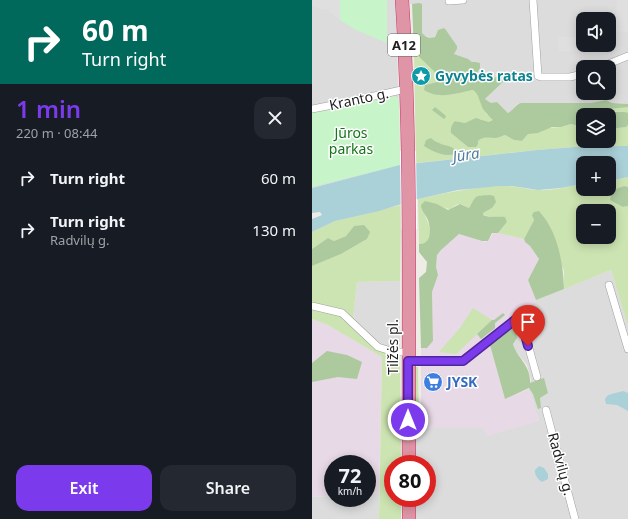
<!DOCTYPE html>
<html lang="en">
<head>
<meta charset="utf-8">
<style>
	body { margin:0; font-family:"Noto Sans",sans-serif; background:#242831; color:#f1f3f6; height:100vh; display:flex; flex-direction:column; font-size:15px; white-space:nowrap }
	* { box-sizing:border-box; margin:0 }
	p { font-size:13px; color:#9ea1a6 }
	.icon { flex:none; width:22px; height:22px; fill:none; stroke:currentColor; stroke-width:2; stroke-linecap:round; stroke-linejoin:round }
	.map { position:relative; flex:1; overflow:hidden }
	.details { display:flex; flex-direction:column; background:#171b24; width:312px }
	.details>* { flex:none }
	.top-card { background:#00695c; color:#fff; overflow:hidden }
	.controls { position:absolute; left:264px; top:12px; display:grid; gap:8px }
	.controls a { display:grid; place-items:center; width:40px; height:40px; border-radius:8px; background:#171b24; box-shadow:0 2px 10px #0003; font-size:20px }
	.speed { position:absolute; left:12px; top:455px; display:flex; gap:8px; font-size:20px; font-weight:700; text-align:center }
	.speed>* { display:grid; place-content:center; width:52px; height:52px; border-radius:50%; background:#171b24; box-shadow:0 2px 10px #0003; line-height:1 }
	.speed small { font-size:10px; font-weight:400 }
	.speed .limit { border:6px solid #d22; background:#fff; color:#111 }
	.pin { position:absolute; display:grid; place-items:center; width:34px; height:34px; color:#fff; margin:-41px -17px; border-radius:50% 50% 50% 0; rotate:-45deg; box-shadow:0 0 4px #0007 }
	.pin .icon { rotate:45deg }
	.me { position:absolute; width:44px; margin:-22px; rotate:0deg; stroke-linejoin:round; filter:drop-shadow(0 0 3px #0008) }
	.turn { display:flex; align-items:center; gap:14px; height:84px; padding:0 16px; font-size:18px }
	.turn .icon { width:52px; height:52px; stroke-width:2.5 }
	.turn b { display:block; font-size:28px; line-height:34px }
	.round { display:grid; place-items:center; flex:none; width:42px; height:42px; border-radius:12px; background:#242831 }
	.summary { display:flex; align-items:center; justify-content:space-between; height:68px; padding:0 16px }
	h1 { font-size:24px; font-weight:600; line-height:30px; color:#7c3aed }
	.action { display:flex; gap:8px; margin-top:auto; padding:8px 16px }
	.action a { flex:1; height:46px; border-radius:12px; background:#7c3aed; color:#fff; font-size:16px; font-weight:600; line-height:46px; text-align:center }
	.action a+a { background:#242831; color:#f1f3f6 }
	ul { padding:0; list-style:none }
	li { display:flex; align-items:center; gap:12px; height:52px; padding:0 16px }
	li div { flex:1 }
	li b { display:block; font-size:15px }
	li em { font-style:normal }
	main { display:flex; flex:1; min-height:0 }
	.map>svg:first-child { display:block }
	.residential { fill:#dddcdc; fill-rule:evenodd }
	.industrial { fill:#e7d9e5 }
	.grass { fill:#cce4b1; fill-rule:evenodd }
	.forest { fill:#adca9f }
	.park { fill:#c7f4c9 }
	.parking { fill:#dfdfdf }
	.water { fill:#aad0d8 }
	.pier { fill:#fff }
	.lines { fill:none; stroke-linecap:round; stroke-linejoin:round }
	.street-casing { stroke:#a0a0a0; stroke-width:8 }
	.highway-casing { stroke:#ca356e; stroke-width:14 }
	.street { stroke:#fff; stroke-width:7 }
	.highway { stroke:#df95a6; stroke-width:13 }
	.route-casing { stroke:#51269a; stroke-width:10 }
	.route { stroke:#7c3aed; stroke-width:7 }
	.labels { text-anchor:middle; stroke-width:3; stroke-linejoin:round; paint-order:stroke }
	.shield { fill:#fff; stroke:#626262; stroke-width:1 }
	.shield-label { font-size:13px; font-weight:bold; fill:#1f1f1f }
	.culture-label { font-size:14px; font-weight:bold; fill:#0d838f; stroke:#fff; text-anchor:start }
	.street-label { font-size:14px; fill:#1f1f1f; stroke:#fff }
	.park-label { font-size:14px; fill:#16741a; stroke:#fff }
	.shop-label { font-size:14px; font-weight:bold; fill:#366cbe; stroke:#fff; text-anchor:start }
	.water-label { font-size:15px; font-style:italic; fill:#517a9f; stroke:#fff }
</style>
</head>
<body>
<main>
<section class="details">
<div class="top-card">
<div class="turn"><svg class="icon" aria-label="right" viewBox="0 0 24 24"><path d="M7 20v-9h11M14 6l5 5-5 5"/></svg><div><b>60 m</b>Turn right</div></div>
</div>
<div class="summary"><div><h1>1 min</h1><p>220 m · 08:44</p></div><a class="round"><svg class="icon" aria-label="close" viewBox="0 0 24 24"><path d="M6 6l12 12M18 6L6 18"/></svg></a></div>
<ul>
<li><svg class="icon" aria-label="right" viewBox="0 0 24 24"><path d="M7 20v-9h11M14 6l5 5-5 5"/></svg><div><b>Turn right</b></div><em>60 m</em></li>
<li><svg class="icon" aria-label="right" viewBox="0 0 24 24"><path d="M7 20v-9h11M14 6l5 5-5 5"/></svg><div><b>Turn right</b><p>Radvilų g.</p></div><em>130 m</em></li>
</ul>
<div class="action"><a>Exit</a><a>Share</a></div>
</section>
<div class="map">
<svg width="316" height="519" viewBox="0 0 316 519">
	<rect width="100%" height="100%" fill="#efebe6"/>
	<g class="residential">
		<polygon points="0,0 84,0 88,165 0,188"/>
		<path d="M 97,0 L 316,0 L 316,104 L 300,103 L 294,100 L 279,103 L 209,103 L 205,104 L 201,111 L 196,113 L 189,106 L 179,103 L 173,99 L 193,80 L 191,74 L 175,81 L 164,73 L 160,62 L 142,54 L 145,49 L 144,45 L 134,30 L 126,30 L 123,36 L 120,38 L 112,35 L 110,33 L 110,4 L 98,4 ZM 271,19 L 297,19 L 297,45 L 271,45 ZM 271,67 L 297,67 L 297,93 L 271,93 Z"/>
		<polygon points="299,270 316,326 316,519 103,519 103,498 115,498 115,464 103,464 104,428 172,428 227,421 217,389 219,380 215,365 203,350 201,344 204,330 199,328 224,300"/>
		<polygon points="88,281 88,348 70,346 66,343 41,317 45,282"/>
		<polygon points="55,494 67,494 67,519 0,519 0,497 21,496 21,498 55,498"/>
	</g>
	<g class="industrial">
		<polygon points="182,232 212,239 213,242 218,246 227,259 216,280 224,300 199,328 178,345 193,399 217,389 227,421 175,436 171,428 109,428 109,348 115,348 121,341 120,292 126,275 124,267 125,255 129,250 147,234 173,242 176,241"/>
		<polygon points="0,319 16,325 70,357 67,494 55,494 55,464 21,464 21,496 0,497"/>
	</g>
	<g class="grass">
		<polygon points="102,52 130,79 130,81 113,85 116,93 138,95 161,90 166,94 174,114 182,120 177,122 168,119 153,123 143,121 139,133 156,147 168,138 175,137 182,138 193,135 202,140 210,141 216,134 219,132 226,133 236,128 249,127 259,124 267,126 271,131 271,141 297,141 297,129 313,127 316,125 316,146 263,147 225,150 104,163"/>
		<path d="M 309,107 L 316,107 L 316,113 C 310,110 303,113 296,110 L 296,109 Z"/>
		<path d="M 316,177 L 316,187 L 313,186 L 311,207 L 316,206 L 316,326 L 299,270 L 252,289 L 252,270 L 222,220 L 212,239 L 186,233 L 195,222 L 191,217 L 181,217 L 171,215 L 171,213 L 180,208 L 160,203 L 157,208 C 154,207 152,205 149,204 C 137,204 144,215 125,204 L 109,208 C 115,218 127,244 107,244 L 106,199 C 134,193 161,187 188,186 C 201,185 213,189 225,190 C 240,191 256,187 271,184 L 271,189 L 297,189 L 297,181 ZM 271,211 L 297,211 L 297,237 L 271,237 Z"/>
		<polygon points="89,205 88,281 45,282 41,317 66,343 70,346 88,348 89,464 81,464 81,498 89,498 89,519 67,519 70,357 16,325 0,319 0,266 29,254 55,239 57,232 42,226 34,236 22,241 16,238 0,249 0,232 23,221"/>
		<polygon points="161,308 180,320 144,354 127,352 148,328"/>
		<polygon points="102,367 106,367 107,428 104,428"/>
	</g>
	<g class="forest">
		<path d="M 107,3 L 110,4 L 110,33 C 114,37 117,39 123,37 L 126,30 L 132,28 L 134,30 L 145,46 L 145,49 L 142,54 L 156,59 L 160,62 L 164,62 L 168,63 L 168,68 L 165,73 L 174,81 L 191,74 L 195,75 L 193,80 L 173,99 L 179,103 L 185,102 L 196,113 C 202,110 204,104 209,103 L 279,103 L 294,100 L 300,103 L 316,104 L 316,107 L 297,109 L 296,110 C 303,114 309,110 316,113 L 316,125 L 314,127 L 297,129 L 297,115 L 271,115 L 271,131 L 267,126 L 259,124 L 249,127 L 240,127 L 226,133 L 216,134 L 210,141 L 202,140 L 193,135 C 189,136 186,138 183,138 C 176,138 171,136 166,141 L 166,144 L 164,147 L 156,147 L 139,133 C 138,129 140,124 143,121 L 153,123 L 164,118 L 177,122 L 181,120 C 176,115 171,111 169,104 C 166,97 167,95 161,90 C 146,93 126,100 112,90 L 113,85 L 129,81 L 130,79 L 102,52 L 100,4 Z"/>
		<polygon points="123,107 133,115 134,117 132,119 120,110"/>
		<path d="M 119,138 C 121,140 124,142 127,143 C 135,147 138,144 145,152 L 143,154 C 132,157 122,152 112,146 L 114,140 Z"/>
		<path d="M 313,186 L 316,187 L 316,206 L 311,207 L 298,200 C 300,190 304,188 313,186 Z"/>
		<path d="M 178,195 L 182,196 L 184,202 L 180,208 L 171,213 L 171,215 C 178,218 186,216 193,217 L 195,222 L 186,233 L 180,233 L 176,241 L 170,241 L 147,234 L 129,250 L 125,255 L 124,267 L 126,275 L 120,292 L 121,341 L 115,348 L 109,348 L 107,278 L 114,272 L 115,262 L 107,252 L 107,244 C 120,244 119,230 116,220 C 114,215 109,211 109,205 L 113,201 L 125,204 L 136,210 L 148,204 L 157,208 C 165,195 161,196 178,195 Z"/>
		<path d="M 227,211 C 246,232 251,262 252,289 L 224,300 L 216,280 L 227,259 L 218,246 L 213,242 L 212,239 L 222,220 L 220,215 L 222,212 Z"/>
		<polygon points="52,225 58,232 55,239 29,254 0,266 0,249 16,238 22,241 34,236 42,226"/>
		<polygon points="191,313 193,315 183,323 183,328 169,339 165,334 180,320 182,320"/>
		<path d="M 199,328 L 204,330 L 205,338 L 201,344 C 205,358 219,365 218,383 L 232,378 L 236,393 L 228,398 L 229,408 L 226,409 L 221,394 L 217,388 L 193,399 L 178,345 Z"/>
		<polygon points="15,351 35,355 50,362 45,379 26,377 0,382 0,363"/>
	</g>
	<g class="park">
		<polygon points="28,0 75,0 75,43 44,30 28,20"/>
		<polygon points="81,96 85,97 87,100 88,165 0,187 0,111"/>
	</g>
	<g class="parking">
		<polygon points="0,0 28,0 28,20 14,9 8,9 0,6"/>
		<polygon points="305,0 316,0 316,32 303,31"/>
		<polygon points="246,37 268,37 268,52 247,51"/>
	</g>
	<g class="water">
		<polygon points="310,146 316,146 316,177 297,181 297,163 271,163 271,184 249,188 226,190 200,186 188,186 146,190 106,199 67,211 23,221 0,232 0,219 10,215 8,212 0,213 0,188 88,165 225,150 263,147"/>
		<polygon points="311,391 316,393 316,411 305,405 294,404 293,399 296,395"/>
		<path d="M 227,466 L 232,468 L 236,474 L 236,479 L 230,482 C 226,480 222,474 223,470 Z"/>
	</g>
	<polygon class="pier" points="88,151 104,151 105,229 89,229"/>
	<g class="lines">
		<g class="street-casing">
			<g id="street">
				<polyline points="221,0 226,76 229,77 258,77 271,74"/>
				<polyline points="137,1 151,0"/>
				<polyline points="289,67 316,56"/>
				<polyline points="0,109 31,103 94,89"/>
				<polyline points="297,285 316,349"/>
				<polyline points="0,306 30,313 66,347 82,352 96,352"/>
				<polyline points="96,361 151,361 208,316 225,377"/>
				<polyline points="234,410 263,519"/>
			</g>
		</g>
		<g class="highway-casing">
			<g id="highway">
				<path d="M 90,0 C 100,155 96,309 97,464"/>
				<polyline points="97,498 97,519"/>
			</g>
		</g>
		<use href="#street" class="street"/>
		<use href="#highway" class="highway"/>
	</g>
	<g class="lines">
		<g class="route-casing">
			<polyline id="route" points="96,420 96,361 151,361 208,316 216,346"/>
		</g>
		<use href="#route" class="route"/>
	</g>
	<defs>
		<g id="sight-disc" transform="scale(1)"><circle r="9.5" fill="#0f9aa8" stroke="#fff"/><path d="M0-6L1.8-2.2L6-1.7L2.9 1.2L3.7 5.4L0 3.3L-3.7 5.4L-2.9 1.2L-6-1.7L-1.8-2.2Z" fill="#fff"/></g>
		<g id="supermarket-disc" transform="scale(1)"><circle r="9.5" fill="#3f7fe0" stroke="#fff"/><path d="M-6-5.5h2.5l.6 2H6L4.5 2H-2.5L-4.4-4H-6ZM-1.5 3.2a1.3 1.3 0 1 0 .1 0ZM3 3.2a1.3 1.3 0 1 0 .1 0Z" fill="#fff"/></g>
	</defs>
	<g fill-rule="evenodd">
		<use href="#sight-disc" x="109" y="76"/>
		<use href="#supermarket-disc" x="121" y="382"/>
	</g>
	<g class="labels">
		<rect class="shield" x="76" y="34" width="32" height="22" rx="3"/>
		<g class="shield-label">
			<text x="92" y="50">A12</text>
		</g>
		<g class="culture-label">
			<text x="123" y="81">Gyvybės ratas</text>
		</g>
		<g class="street-label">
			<text transform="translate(47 99) rotate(-12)" y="5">Kranto g.</text>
			<text transform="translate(81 347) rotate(-90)" y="5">Tilžės pl.</text>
			<text transform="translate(249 464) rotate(75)" y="5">Radvilų g.</text>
		</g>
		<g class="park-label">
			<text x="39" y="138">Jūros<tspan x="39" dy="16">parkas</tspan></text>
		</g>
		<g class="shop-label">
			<text x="135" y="387">JYSK</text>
		</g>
		<g class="water-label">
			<text transform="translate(154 155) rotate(-9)" y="5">Jūra</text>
		</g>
	</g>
</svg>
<div class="controls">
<a><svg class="icon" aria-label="sound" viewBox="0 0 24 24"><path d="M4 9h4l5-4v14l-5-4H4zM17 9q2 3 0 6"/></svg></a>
<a><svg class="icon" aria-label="search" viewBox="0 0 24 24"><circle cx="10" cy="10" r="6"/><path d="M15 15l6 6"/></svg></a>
<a><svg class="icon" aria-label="layers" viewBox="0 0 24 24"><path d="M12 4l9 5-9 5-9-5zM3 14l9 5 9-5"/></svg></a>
<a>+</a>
<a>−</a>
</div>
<div class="speed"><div>72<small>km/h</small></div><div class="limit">80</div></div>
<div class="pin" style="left:216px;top:346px;background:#d93025"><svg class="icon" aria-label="arrive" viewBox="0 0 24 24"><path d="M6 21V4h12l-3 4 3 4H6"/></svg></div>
<svg class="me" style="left:96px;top:420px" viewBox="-20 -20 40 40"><circle r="17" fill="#7c3aed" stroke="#fff" stroke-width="3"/><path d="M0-11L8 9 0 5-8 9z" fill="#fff"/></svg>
</div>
</main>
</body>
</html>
